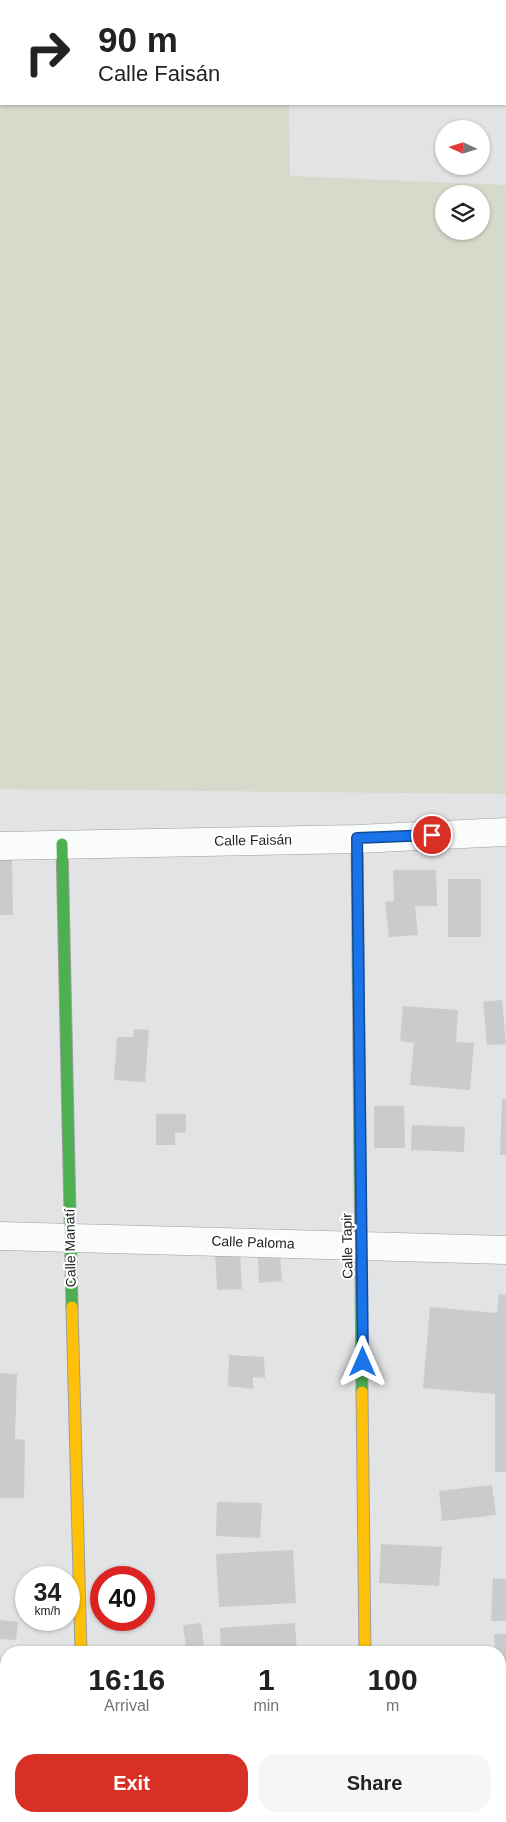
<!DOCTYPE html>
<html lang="en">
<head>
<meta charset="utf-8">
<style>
	body { margin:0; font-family:Helvetica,sans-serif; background:#f6f6f6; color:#222; height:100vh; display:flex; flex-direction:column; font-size:19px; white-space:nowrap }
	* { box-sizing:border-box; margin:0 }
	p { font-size:16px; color:#767676 }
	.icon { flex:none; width:28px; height:28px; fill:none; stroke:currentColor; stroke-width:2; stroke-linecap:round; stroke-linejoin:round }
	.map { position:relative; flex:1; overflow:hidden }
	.drawer { position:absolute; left:0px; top:1646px; width:506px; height:176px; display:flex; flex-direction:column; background:#fff; border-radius:20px 20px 0 0; box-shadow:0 1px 4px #0004 }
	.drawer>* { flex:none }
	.hud { position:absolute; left:0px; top:0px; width:506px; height:105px; box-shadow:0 1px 4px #0004; background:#fff; color:#222; overflow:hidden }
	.needle { width:32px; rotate:274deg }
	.controls { position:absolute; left:435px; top:120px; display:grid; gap:10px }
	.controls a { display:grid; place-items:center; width:55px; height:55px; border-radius:50%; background:#fff; box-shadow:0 1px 4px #0004; font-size:25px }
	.speed { position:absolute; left:15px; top:1566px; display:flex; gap:10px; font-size:25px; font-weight:700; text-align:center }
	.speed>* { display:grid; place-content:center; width:65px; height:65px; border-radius:50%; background:#fff; box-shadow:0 1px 4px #0004; line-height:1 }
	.speed small { font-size:12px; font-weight:400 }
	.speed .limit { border:8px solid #d22; background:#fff; color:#111 }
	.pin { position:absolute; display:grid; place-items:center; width:42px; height:42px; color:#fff; margin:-21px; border:2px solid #fff; border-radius:50%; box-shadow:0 1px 5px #0007 }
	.me { position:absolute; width:55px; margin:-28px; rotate:0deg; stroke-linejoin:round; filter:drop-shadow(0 0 4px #0008) }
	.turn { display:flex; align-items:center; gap:18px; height:105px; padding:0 15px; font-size:22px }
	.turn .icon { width:65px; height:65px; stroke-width:2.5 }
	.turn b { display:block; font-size:35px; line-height:42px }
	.eta { display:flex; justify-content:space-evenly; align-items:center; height:85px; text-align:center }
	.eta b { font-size:30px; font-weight:700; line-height:35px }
	.primary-button { display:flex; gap:10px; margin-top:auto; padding:10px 15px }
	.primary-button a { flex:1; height:58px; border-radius:20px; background:#d93025; color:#fff; font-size:20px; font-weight:700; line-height:58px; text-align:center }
	.primary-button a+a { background:#f6f6f6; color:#222 }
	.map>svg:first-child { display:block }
	.green { fill:#d6dacb; fill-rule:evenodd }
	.building { fill:#cacbcc }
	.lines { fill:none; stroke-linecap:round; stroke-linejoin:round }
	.street-casing { stroke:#9d9e9f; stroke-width:29 }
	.fast-casing { stroke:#9d9e9f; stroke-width:13 }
	.slow-casing { stroke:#9d9e9f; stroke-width:13 }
	.street { stroke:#fafbfb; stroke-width:28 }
	.fast { stroke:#4caf50; stroke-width:11 }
	.slow { stroke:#ffc107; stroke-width:11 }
	.route-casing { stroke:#114b97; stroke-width:12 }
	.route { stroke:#1a73e8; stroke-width:9 }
	.labels { text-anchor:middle; stroke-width:4.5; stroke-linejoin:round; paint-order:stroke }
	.street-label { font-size:14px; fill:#222324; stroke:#fff }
</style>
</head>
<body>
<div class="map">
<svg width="506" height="1822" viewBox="0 0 506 1822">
	<rect width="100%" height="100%" fill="#e1e3e4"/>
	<path class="green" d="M 0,0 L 289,0 L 1,1 L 1,104 L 289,104 L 290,176 L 506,185 L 506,794 L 0,789 ZM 444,194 L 481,194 L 481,231 L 444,231 Z"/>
	<g class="building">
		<polygon points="0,860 12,860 13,915 0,915"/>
		<polygon points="393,870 436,870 437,906 415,906 418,935 389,937 385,902 394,901"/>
		<rect x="448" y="879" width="33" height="58"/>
		<polygon points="502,1000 506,1044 487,1045 483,1002"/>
		<polygon points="403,1006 458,1010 456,1042 474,1043 470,1090 410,1085 414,1043 400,1041"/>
		<polygon points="134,1029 149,1030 145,1082 114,1080 117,1037 133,1037"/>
		<polygon points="502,1099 506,1099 506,1155 500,1155"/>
		<polygon points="374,1106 404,1106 405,1148 374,1148"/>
		<polygon points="156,1114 186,1114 186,1132 175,1133 175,1145 156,1145"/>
		<polygon points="412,1125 465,1127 464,1152 411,1150"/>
		<polygon points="240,1251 242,1289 217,1290 215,1252"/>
		<polygon points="280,1255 282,1281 259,1283 258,1257"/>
		<polygon points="499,1294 506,1295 506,1472 495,1472 495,1394 423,1388 430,1307 497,1313"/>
		<polygon points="229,1355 264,1357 265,1378 253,1377 253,1389 228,1386"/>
		<polygon points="0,1373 17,1374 15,1439 25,1440 24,1498 0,1498"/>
		<polygon points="492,1485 496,1515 442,1521 439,1491"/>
		<polygon points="217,1502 262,1503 260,1538 216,1536"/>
		<polygon points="381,1544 442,1547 439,1586 379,1583"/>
		<polygon points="293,1550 296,1603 219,1607 216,1554"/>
		<polygon points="493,1578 506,1579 506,1621 491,1621"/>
		<polygon points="0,1620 18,1622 16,1640 0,1639"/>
		<polygon points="201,1623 204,1645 186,1647 183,1625"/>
		<polygon points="295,1623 297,1652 221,1652 220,1628"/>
		<polygon points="494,1634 506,1634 506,1664 500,1664 500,1652 495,1652"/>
		<polygon points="0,1659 6,1660 6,1764 0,1764"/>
		<rect x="500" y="1676" width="6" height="49"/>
		<rect x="500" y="1746" width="6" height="34"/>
	</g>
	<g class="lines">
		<g class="street-casing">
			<g id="street">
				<polyline points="0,846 357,839 506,832"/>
				<polyline points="0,1236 506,1250"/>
				<polyline points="0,1814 6,1814"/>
				<polyline points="86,1816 86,1822"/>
			</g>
		</g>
		<g class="fast-casing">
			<g id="fast">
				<polyline points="357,839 362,1392"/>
				<polyline points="62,844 72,1307"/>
				<polyline points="194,1816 498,1822"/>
			</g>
		</g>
		<g class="slow-casing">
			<g id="slow">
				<polyline points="72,1307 81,1652"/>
				<polyline points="362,1392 365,1652"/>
			</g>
		</g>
		<use href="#street" class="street"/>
		<use href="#fast" class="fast"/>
		<use href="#slow" class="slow"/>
	</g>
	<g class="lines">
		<g class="route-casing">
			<polyline id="route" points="363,1362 357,838 432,835"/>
		</g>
		<use href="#route" class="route"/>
	</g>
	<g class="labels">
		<g class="street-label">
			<text transform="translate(253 840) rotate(-1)" y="5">Calle Faisán</text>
			<text transform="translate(253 1242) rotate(2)" y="5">Calle Paloma</text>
			<text transform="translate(347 1246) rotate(-91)" y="5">Calle Tapir</text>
			<text transform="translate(70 1248) rotate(-91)" y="5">Calle Manatí</text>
		</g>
	</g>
</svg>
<div class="controls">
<a><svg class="needle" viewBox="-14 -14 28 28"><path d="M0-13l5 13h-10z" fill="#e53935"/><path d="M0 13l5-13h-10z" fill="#767676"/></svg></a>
<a><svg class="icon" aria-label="layers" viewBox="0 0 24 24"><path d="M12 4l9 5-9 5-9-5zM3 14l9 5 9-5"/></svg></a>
</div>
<div class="speed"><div>34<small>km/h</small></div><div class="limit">40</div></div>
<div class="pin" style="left:432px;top:835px;background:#d93025"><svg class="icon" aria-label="arrive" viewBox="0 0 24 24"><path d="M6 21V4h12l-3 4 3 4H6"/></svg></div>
<svg class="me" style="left:363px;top:1362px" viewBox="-20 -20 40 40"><path d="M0-17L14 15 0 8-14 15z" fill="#1a73e8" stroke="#fff" stroke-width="4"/></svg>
<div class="hud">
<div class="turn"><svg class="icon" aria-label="right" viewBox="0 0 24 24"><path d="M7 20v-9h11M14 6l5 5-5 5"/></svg><div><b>90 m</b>Calle Faisán</div></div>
</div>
<section class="drawer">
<div class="eta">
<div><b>16:16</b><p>Arrival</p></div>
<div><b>1</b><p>min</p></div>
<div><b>100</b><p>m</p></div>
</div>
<div class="primary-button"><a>Exit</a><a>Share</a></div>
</section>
</div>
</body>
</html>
